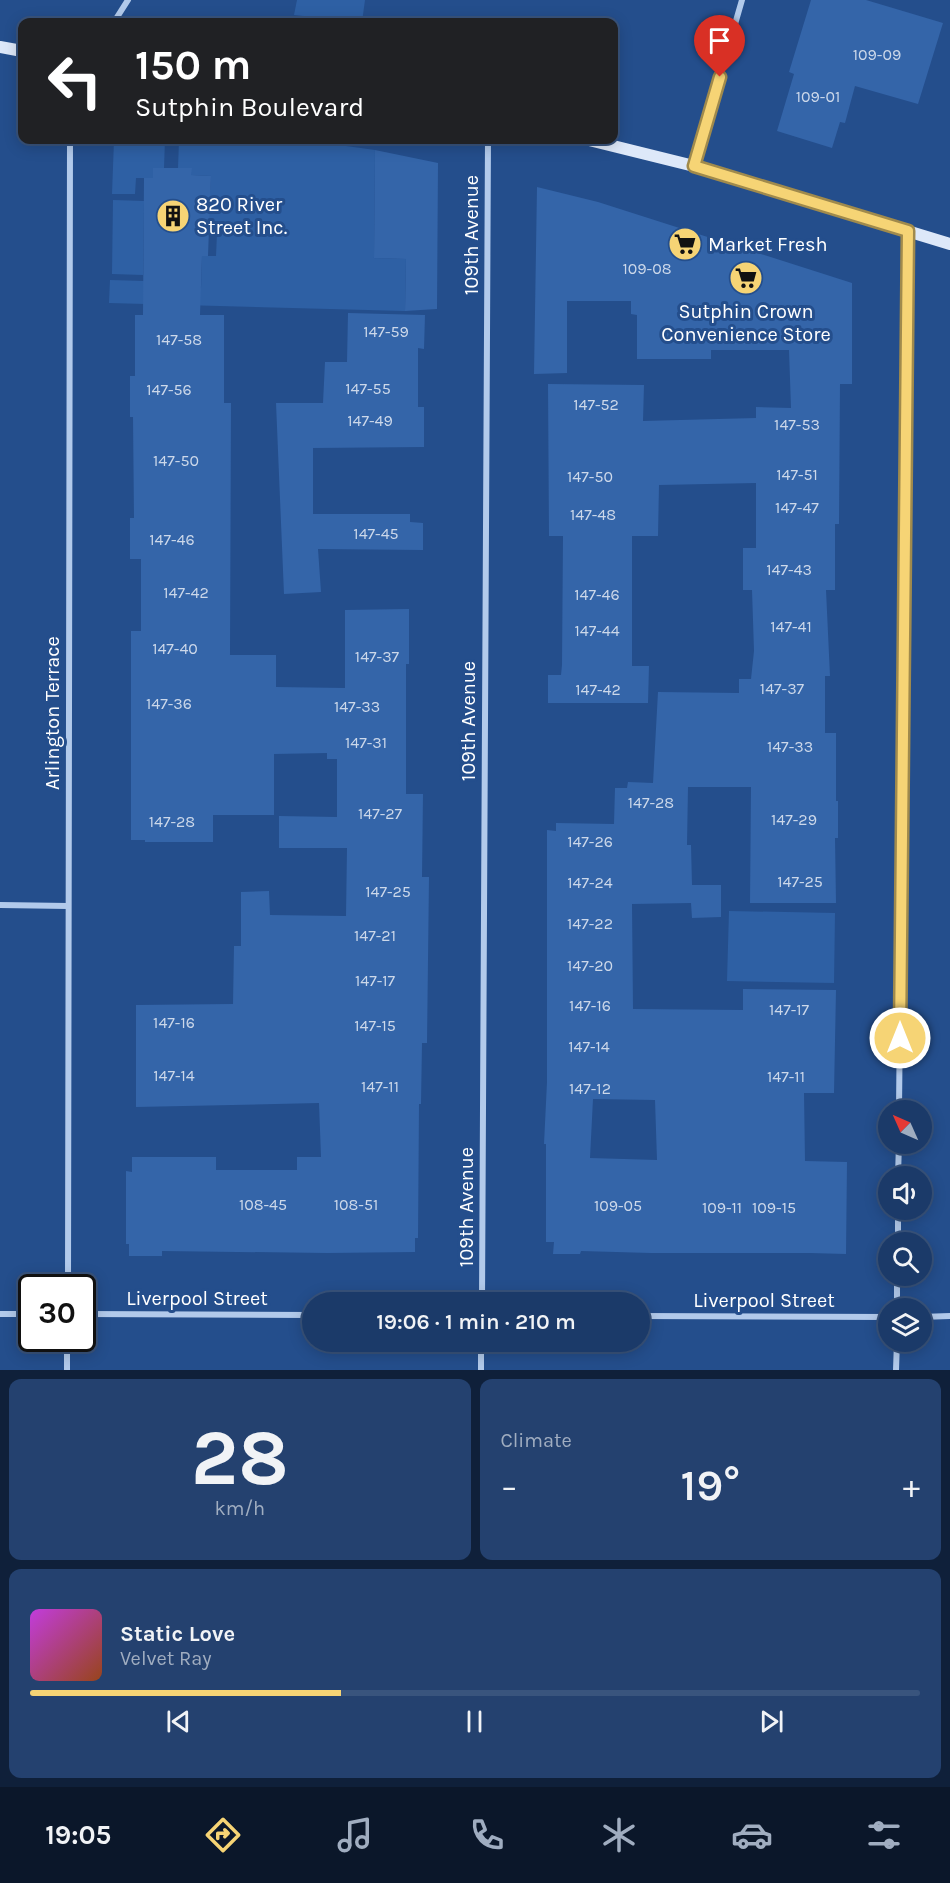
<!DOCTYPE html>
<meta charset="utf-8">
<style>
:root{--surface:#1b3a69;--page:#24416f;--text:#f1f3f6;--muted:#a0adc0;--line:#39547d;--accent:#f6d475}
body{margin:0;font-family:Karla,sans-serif;background:var(--page);color:var(--text);height:100vh;display:flex;flex-direction:column;font-size:22px;white-space:nowrap}
*{box-sizing:border-box;margin:0}
p{font-size:20px;color:var(--muted)}
.icon{flex:none;width:33px;height:33px;fill:none;stroke:currentColor;stroke-width:2;stroke-linecap:round;stroke-linejoin:round}
.map{position:relative;height:1370px;overflow:hidden}
.panel{display:flex;flex-direction:column;gap:9px;padding:9px;background:#0f203a;flex:1}
.panel>*{flex:none}
.top-card{position:absolute;left:18px;top:18px;width:600px;height:126px;border-radius:12px;box-shadow:0 3px 15px #0003,0 0 0 2px var(--line);background:#202124;color:#fff;overflow:hidden}
.needle{width:39px;rotate:315deg}
.buttons{position:absolute;left:878px;top:1100px;display:grid;gap:12px}
.buttons a{display:grid;place-items:center;width:54px;height:54px;border-radius:50%;background:var(--surface);box-shadow:0 3px 15px #0003,0 0 0 2px var(--line);font-size:30px}
.speed{position:absolute;left:18px;top:1274px;display:flex;gap:12px;font-size:30px;font-weight:700;text-align:center}
.speed>*{display:grid;place-content:center;width:78px;height:78px;border-radius:50%;background:var(--surface);box-shadow:0 3px 15px #0003,0 0 0 2px var(--line);line-height:1}
.speed .limit{border:3px solid #111;border-radius:9px;background:#fff;color:#111}
.pin{position:absolute;display:grid;place-items:center;width:51px;height:51px;color:#fff;margin:-62px -26px;border-radius:50% 50% 50% 0;rotate:-45deg;box-shadow:0 0 6px #0007}
.pin .icon{rotate:45deg}
.me{position:absolute;width:66px;margin:-33px;rotate:0deg;stroke-linejoin:round;filter:drop-shadow(0 0 4px #0008)}
.turn{display:flex;align-items:center;gap:21px;height:126px;padding:0 18px;font-size:27px}
.turn .icon{width:78px;height:78px;stroke-width:2.5}
.turn b{display:block;font-size:42px;line-height:51px}
.big{font-size:45px;font-weight:600;line-height:1.1}
.panel .widget{flex:1;display:flex;flex-direction:column;justify-content:center;gap:9px;min-width:0;padding:0 21px;border-radius:12px;background:var(--page)}
.panel .dial{align-items:center;gap:0}
.dial b{font-size:78px;line-height:1}
.song{display:flex;align-items:center;gap:18px}
.cover{width:72px;height:72px;border-radius:9px;background:linear-gradient(135deg,hsl(290 70% 55%),hsl(20 70% 35%))}
.played{height:6px;border-radius:3px;background:linear-gradient(90deg,var(--accent) 35%,var(--line) 35%)}
.keys{display:flex;justify-content:space-around;direction:ltr}
.heat{display:flex;justify-content:space-between;align-items:center;font-size:33px;direction:ltr}
.panel .tiles{flex:1;display:grid;gap:9px;grid-template-columns:1fr 1fr}
.widget:last-child{grid-column:span 2}
.trip{position:absolute;left:302px;top:1292px;width:348px;height:60px;border-radius:30px;background:var(--surface);box-shadow:0 3px 15px #0003,0 0 0 2px var(--line);font-weight:600;line-height:60px;text-align:center}
.dock{display:flex;height:96px;justify-content:space-around;align-items:center;background:#0b172a;color:var(--muted)}
.dock .icon{width:42px;height:42px}
.dock .on{color:var(--accent)}
.dock b{font-size:27px;color:var(--text)}
.map>svg:first-child{display:block}
.green{fill:#2e60a4}
.building{fill:#3465a9;fill-rule:evenodd}
.lines{fill:none;stroke-linecap:round;stroke-linejoin:round}
.street{stroke:#b2caeb;stroke-width:6}
.secondary{stroke:#dde8f9;stroke-width:12}
.route-casing{stroke:#a08a4c;stroke-width:15}
.route{stroke:#f6d475;stroke-width:10}
.labels{text-anchor:middle;dominant-baseline:central;stroke-width:6;stroke-linejoin:round;paint-order:stroke}
.number-label{font-size:16px;fill:#ccd8ea}
.poi-label{font-size:20px;fill:#fff;stroke:#244e8c;text-anchor:start}
.street-label{font-size:20px;fill:#fff;stroke:#244e8c}
</style>
<div class="map">
<svg width="950" height="1370" viewBox="0 0 950 1370">
<rect width="100%" height="100%" fill="#244e8c"/>
<g class="green">
<polygon points="297,0 365,0 362,22 294,15"/>
<polygon points="114,140 165,140 164,168 153,169 153,178 136,178 135,194 112,194"/>
<polygon points="179,140 303,140 375,150 374,258 406,259 405,311 109,303 110,280 144,281 163,287 201,288 202,256 216,256 217,233 201,232 203,194 210,194 211,176 191,175 191,169 178,168"/>
<polygon points="113,200 144,201 143,275 112,274"/>
<polygon points="729,911 835,913 834,983 727,981"/>
</g>
<g class="building">
<polygon points="811,0 866,0 943,23 918,104 855,86 845,123 840,122 832,148 777,131 794,74 789,72"/>
<polygon points="375,150 438,163 437,309 405,311 406,259 374,258"/>
<polygon points="153,168 192,168 191,175 211,176 208,256 202,256 200,315 224,315 224,403 231,403 230,655 276,655 276,687 345,688 345,610 409,609 409,664 406,664 406,794 423,794 422,877 429,877 427,1043 422,1043 421,1104 419,1104 418,1238 415,1238 415,1252 327,1253 162,1251 162,1256 129,1256 129,1244 126,1244 126,1171 132,1172 132,1157 216,1157 216,1170 297,1170 297,1157 321,1157 319,1103 136,1107 136,1005 233,1004 234,946 241,946 241,892 269,891 270,915 346,916 347,848 279,848 279,816 337,817 337,759 327,759 327,753 274,754 274,815 213,815 213,842 145,842 145,840 131,840 131,631 141,631 141,559 130,559 130,518 134,518 133,417 130,417 130,376 135,376 135,315 143,315 144,178 153,178"/>
<path d="M537,187l61,15 254,81v101h-12l-1,140h-4v66h-9l4,86h-5v57h11v68h2v37h-3l1,65h-86l1,-116h-63l-1,58h4l1,40h29v32l-29,1 -1,-15 -59,1 1,105 110,1v-21l93,1 -2,103h-30l1,68 42,1 -1,92 -36,-1h-159l-70,-2 -1,3h-27l1,-12h-8v-98h-2l3,-62v-252l9,1v-8l58,1 1,-36h12l1,-6 25,1 5,-91 81,1v-14h12l3,-28 -2,-61h-9v-42h13v-65l-97,2 -1,51h-26v130h17l-1,37h-100v-28h13l1,-10 1,-129h-14l-1,-152 96,1 -1,36 113,-3v-11l35,1 -2,-58h-78v9h-74v-44l-6,-1v-13h-64v72l-33,1zM593,1099l62,1 2,60 -67,-2z"/>
<polygon points="348,313 425,315 424,349 418,348 418,407 424,407 424,447 313,448 313,514 410,514 410,522 423,523 423,550 318,549 321,592 284,594 276,403 323,403 325,362 347,362"/>
</g>
<g class="lines">
<g class="street">
<polyline points="114,22 128,0"/>
<polyline points="694,166 742,0"/>
<polyline points="0,905 68,906"/>
<polyline points="899,1110 908,232"/>
<polyline points="898,1176 899,1143"/>
<polyline points="898,1242 898,1209"/>
<polyline points="68,1287 70,140"/>
<polyline points="482,1302 488,140"/>
<polyline points="897,1308 897,1275"/>
<polyline points="0,1314 32,1314"/>
<polyline points="82,1314 312,1315"/>
<polyline points="639,1316 888,1317"/>
<polyline points="921,1317 950,1316"/>
<polyline points="67,1370 67,1338"/>
<polyline points="481,1370 481,1341"/>
<polyline points="896,1370 897,1341"/>
</g>
<g class="secondary">
<polyline points="0,47 22,51"/>
<polyline points="589,140 694,166 950,244"/>
</g>
</g>
<g class="lines">
<g class="route-casing">
<polyline id="route" points="720,77 694,166 908,231 900,1038"/>
</g>
<use href="#route" class="route"/>
</g>
<defs>
<g id="building-disc" transform="scale(1.725)"><circle r="9.5" fill="#f6d475" stroke="#244e8c"/><path d="M-4-6H4V6H1V3H-1V6H-4ZM-2.5-4.3h1.7v1.8h-1.7ZM.8-4.3h1.7v1.8H.8ZM-2.5-1h1.7V.8h-1.7ZM.8-1h1.7V.8H.8Z" fill="#111"/></g>
<g id="supermarket-disc" transform="scale(1.725)"><circle r="9.5" fill="#f6d475" stroke="#244e8c"/><path d="M-6-5.5h2.5l.6 2H6L4.5 2H-2.5L-4.4-4H-6ZM-1.5 3.2a1.3 1.3 0 1 0 .1 0ZM3 3.2a1.3 1.3 0 1 0 .1 0Z" fill="#111"/></g>
</defs>
<g fill-rule="evenodd">
<use href="#building-disc" x="173" y="216"/>
<use href="#supermarket-disc" x="685" y="244"/>
<use href="#supermarket-disc" x="746" y="278"/>
</g>
<g class="labels">
<g class="number-label">
<text x="877" y="54">109-09</text>
<text x="818" y="96">109-01</text>
<text x="647" y="268">109-08</text>
<text x="386" y="331">147-59</text>
<text x="179" y="339">147-58</text>
<text x="368" y="388">147-55</text>
<text x="169" y="389">147-56</text>
<text x="596" y="404">147-52</text>
<text x="370" y="420">147-49</text>
<text x="797" y="424">147-53</text>
<text x="176" y="460">147-50</text>
<text x="797" y="474">147-51</text>
<text x="590" y="476">147-50</text>
<text x="797" y="507">147-47</text>
<text x="593" y="514">147-48</text>
<text x="376" y="533">147-45</text>
<text x="172" y="539">147-46</text>
<text x="789" y="569">147-43</text>
<text x="186" y="592">147-42</text>
<text x="597" y="594">147-46</text>
<text x="791" y="626">147-41</text>
<text x="597" y="630">147-44</text>
<text x="175" y="648">147-40</text>
<text x="377" y="656">147-37</text>
<text x="782" y="688">147-37</text>
<text x="598" y="689">147-42</text>
<text x="169" y="703">147-36</text>
<text x="357" y="706">147-33</text>
<text x="366" y="742">147-31</text>
<text x="790" y="746">147-33</text>
<text x="651" y="802">147-28</text>
<text x="380" y="813">147-27</text>
<text x="794" y="819">147-29</text>
<text x="172" y="821">147-28</text>
<text x="590" y="841">147-26</text>
<text x="800" y="881">147-25</text>
<text x="590" y="882">147-24</text>
<text x="388" y="891">147-25</text>
<text x="590" y="923">147-22</text>
<text x="375" y="935">147-21</text>
<text x="590" y="965">147-20</text>
<text x="375" y="980">147-17</text>
<text x="590" y="1005">147-16</text>
<text x="789" y="1009">147-17</text>
<text x="174" y="1022">147-16</text>
<text x="375" y="1025">147-15</text>
<text x="589" y="1046">147-14</text>
<text x="174" y="1075">147-14</text>
<text x="786" y="1076">147-11</text>
<text x="380" y="1086">147-11</text>
<text x="590" y="1088">147-12</text>
<text x="263" y="1204">108-45</text>
<text x="356" y="1204">108-51</text>
<text x="618" y="1205">109-05</text>
<text x="722" y="1207">109-11</text>
<text x="774" y="1207">109-15</text>
</g>
<g class="poi-label">
<text x="196" y="204">820 River<tspan x="196" dy="23">Street Inc.</tspan></text>
<text x="708" y="244">Market Fresh</text>
<text x="746" y="311" text-anchor="middle">Sutphin Crown<tspan x="746" dy="23">Convenience Store</tspan></text>
</g>
<g class="street-label">
<text transform="translate(471 235) rotate(-90)">109th Avenue</text>
<text transform="translate(52 713) rotate(-90)">Arlington Terrace</text>
<text transform="translate(468 721) rotate(-90)">109th Avenue</text>
<text transform="translate(466 1207) rotate(-90)">109th Avenue</text>
<text x="197" y="1298">Liverpool Street</text>
<text x="764" y="1300">Liverpool Street</text>
</g>
</g>
</svg>
<div class="buttons">
<a><svg class="needle" viewBox="-14 -14 28 28"><path d="M0-13l5 13h-10z" fill="#e53935"/><path d="M0 13l5-13h-10z" fill="#a0adc0"/></svg></a>
<a><svg class="icon" aria-label="sound" viewBox="0 0 24 24"><path d="M4 9h4l5-4v14l-5-4H4zM17 9q2 3 0 6"/></svg></a>
<a><svg class="icon" aria-label="search" viewBox="0 0 24 24"><circle cx="10" cy="10" r="6"/><path d="M15 15l6 6"/></svg></a>
<a><svg class="icon" aria-label="layers" viewBox="0 0 24 24"><path d="M12 4l9 5-9 5-9-5zM3 14l9 5 9-5"/></svg></a>
</div>
<div class="speed"><div class="limit">30</div></div>
<div class="pin" style="left:720px;top:77px;background:#d93025"><svg class="icon" aria-label="arrive" viewBox="0 0 24 24"><path d="M6 21V4h12l-3 4 3 4H6"/></svg></div>
<svg class="me" style="left:900px;top:1038px" viewBox="-20 -20 40 40"><circle r="17" fill="#f6d475" stroke="#fff" stroke-width="3"/><path d="M0-11L8 9 0 5-8 9z" fill="#fff"/></svg>
<div class="trip">19:06 · 1 min · 210 m</div>
<div class="top-card">
<div class="turn"><svg class="icon" aria-label="left" viewBox="0 0 24 24"><path d="M17 20v-9H6M10 6l-5 5 5 5"/></svg><div><b>150 m</b>Sutphin Boulevard</div></div>
</div>
</div>
<section class="panel">
<div class="tiles">
<div class="widget dial"><b>28</b><p>km/h</p></div>
<div class="widget"><p>Climate</p>
<div class="heat"><a>−</a><b class="big">19°</b><a>+</a></div>
</div>
<div class="widget">
<div class="song"><i class="cover"></i><div><b>Static Love</b><p>Velvet Ray</p></div></div>
<div class="played"></div>
<div class="keys"><svg class="icon" aria-label="previous" viewBox="0 0 24 24"><path d="M18 5L8 12l10 7zM5 5v14"/></svg><svg class="icon" aria-label="pause" viewBox="0 0 24 24"><path d="M8 5v14M16 5v14"/></svg><svg class="icon" aria-label="next" viewBox="0 0 24 24"><path d="M6 5l10 7-10 7zM19 5v14"/></svg></div>
</div>
</div>
</section>
<nav class="dock">
<b>19:05</b>
<svg class="icon on" aria-label="directions" viewBox="0 0 24 24"><path d="M12 3l9 9-9 9-9-9zM9 14v-3h6M13 9l2 2-2 2"/></svg>
<svg class="icon" aria-label="music" viewBox="0 0 24 24"><path d="M9 18V5l10-2v13"/><circle cx="6" cy="18" r="3"/><circle cx="16" cy="16" r="3"/></svg>
<svg class="icon" aria-label="phone" viewBox="0 0 24 24"><path d="M5 4h4l2 5-3 2q2 4 5 5l2-3 5 2v4C11 20 4 13 5 4z"/></svg>
<svg class="icon" aria-label="climate" viewBox="0 0 24 24"><path d="M12 3v18M4 7l16 10M4 17L20 7"/></svg>
<svg class="icon" aria-label="car" viewBox="0 0 24 24"><path d="M5 17H2v-5l4-1 3-4h7l3 4 3 1v5h-3M9 17h6M6 11h13"/><circle cx="7" cy="17" r="2"/><circle cx="17" cy="17" r="2"/></svg>
<svg class="icon" aria-label="filters" viewBox="0 0 24 24"><path d="M4 7h16M4 17h16"/><circle cx="9" cy="7" r="2"/><circle cx="15" cy="17" r="2"/></svg>
</nav>
